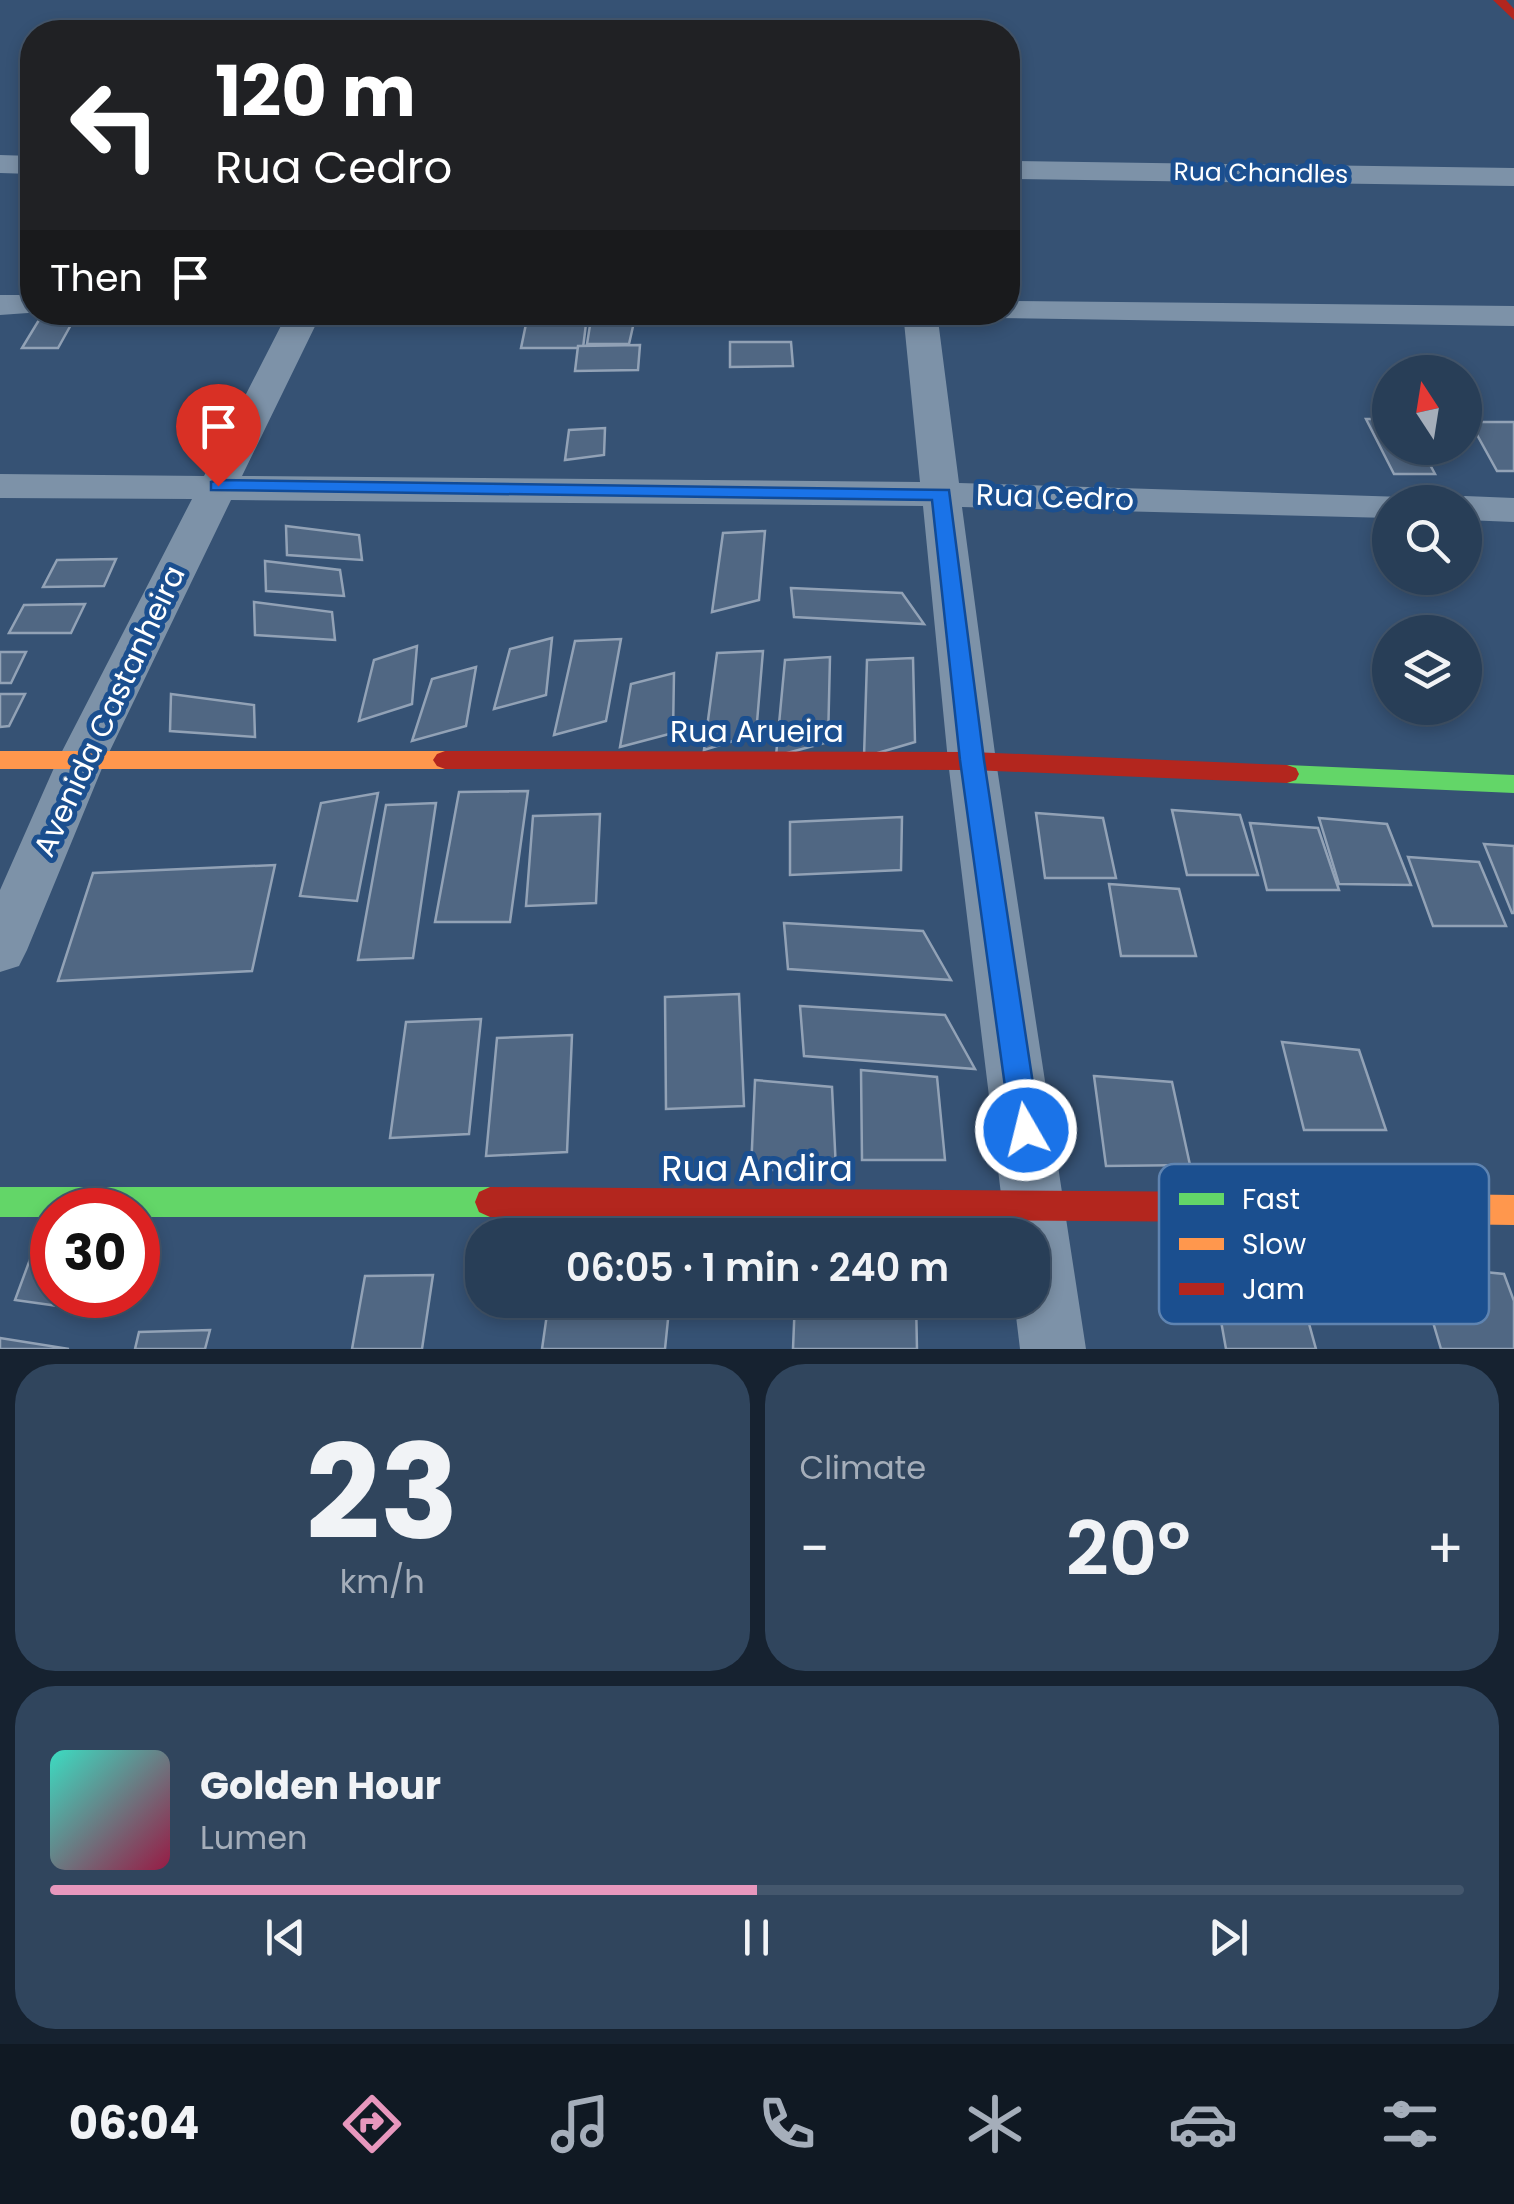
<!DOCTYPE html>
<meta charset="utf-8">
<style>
:root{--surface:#283e57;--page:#30455d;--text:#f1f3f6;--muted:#a5aeba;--line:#44576d;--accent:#e797bd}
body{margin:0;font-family:Poppins,sans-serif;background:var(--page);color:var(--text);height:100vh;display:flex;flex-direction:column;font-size:38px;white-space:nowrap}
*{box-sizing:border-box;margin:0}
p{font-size:32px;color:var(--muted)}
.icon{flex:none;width:55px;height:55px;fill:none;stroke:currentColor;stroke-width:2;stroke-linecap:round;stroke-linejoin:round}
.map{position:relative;height:1349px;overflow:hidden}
.sheet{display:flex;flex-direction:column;gap:15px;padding:15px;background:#162230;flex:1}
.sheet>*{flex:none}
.guide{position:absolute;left:20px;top:20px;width:1000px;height:305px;border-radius:40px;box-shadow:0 5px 15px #0003,0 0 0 2px var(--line);background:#202124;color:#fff;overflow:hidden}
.needle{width:65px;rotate:348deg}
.fabs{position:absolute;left:1372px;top:355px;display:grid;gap:20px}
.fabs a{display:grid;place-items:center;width:110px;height:110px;border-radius:50%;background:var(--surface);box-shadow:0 5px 15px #0003,0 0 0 2px var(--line);font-size:50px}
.speed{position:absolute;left:30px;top:1188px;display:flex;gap:20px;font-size:50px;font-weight:700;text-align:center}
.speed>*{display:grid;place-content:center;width:130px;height:130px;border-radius:50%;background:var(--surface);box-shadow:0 5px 15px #0003,0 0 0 2px var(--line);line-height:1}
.speed .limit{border:15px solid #d22;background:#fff;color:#111}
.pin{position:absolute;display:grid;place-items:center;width:85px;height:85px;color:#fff;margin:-102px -42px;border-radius:50% 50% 50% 0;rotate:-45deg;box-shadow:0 0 10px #0007}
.pin .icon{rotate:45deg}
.me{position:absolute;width:110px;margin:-55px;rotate:352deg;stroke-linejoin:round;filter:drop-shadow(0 0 8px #0008)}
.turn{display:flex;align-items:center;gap:35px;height:210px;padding:0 30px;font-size:45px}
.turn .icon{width:130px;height:130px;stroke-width:2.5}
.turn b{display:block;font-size:70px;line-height:85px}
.then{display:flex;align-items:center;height:95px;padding:0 30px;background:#0003;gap:20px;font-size:38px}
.big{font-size:75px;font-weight:600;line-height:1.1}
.sheet .widget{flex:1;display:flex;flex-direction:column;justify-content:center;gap:15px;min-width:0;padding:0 35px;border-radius:40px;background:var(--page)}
.sheet .dial{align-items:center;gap:0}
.dial b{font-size:130px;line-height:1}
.song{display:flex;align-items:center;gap:30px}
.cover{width:120px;height:120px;border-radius:15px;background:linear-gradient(135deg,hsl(170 70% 55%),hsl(340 70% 35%))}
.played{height:10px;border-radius:5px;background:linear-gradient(90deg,var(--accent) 50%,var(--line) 50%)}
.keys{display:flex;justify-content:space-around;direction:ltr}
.heat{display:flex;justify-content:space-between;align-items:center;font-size:55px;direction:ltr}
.sheet .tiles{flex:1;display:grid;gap:15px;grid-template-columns:1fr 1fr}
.widget:last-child{grid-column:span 2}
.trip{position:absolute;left:465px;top:1218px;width:585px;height:100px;border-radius:40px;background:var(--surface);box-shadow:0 5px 15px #0003,0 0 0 2px var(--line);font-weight:600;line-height:100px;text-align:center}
.tabs{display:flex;height:160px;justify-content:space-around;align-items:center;background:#101923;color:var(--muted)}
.tabs .icon{width:70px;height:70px}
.tabs .on{color:var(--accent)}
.tabs b{font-size:45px;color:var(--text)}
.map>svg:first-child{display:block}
.building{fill:#506783;stroke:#92a2b6;stroke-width:2.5}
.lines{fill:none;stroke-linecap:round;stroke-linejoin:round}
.street{fill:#7d92a8;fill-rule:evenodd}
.fast{fill:#63d668;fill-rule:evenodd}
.slow{fill:#ff974d;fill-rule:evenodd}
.jam{fill:#b3261e;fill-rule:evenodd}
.route{fill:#1a73e8;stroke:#114b97;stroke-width:2.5}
.labels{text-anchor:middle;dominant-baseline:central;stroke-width:10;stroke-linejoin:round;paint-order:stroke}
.far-street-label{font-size:25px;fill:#fff;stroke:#1b4f8f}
.street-label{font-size:30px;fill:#fff;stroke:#1b4f8f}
.near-street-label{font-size:35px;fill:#fff;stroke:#1b4f8f}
.key{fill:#1b4f8f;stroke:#5f84b1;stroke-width:2.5}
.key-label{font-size:28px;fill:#fff}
</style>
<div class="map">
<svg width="1514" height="1349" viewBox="0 0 1514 1349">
<rect width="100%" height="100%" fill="#365274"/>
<g class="building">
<polygon points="77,314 58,348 22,348 42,315"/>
<polygon points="591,319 634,322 629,344 587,344"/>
<polygon points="526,324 586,324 583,348 521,348"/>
<polygon points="730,342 791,342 793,366 730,367"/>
<polygon points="640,345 638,370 575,371 578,346"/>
<polygon points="1366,419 1390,419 1390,448 1421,448 1435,474 1394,474"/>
<polygon points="1470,422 1514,422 1514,471 1497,471"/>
<polygon points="605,428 604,455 565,460 569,430"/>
<polygon points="286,526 359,535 362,560 287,555"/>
<polygon points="765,531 759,600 712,612 723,533"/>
<polygon points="116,559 104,586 43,587 57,560"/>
<polygon points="265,561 340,570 344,596 266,591"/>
<polygon points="791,588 902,593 924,624 794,617"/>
<polygon points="254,602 332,612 335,640 255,635"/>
<polygon points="85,604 71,633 9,633 24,605"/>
<polygon points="552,638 546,695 494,709 510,649"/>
<polygon points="621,639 606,721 554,735 575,641"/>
<polygon points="417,646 412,704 359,721 374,660"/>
<polygon points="763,651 756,734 704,750 717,653"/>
<polygon points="0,652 26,652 11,683 0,683"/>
<polygon points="830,657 828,742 776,756 785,660"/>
<polygon points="913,658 915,742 864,757 867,660"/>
<polygon points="476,667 466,726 412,741 432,679"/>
<polygon points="674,673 673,733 620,747 631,684"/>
<polygon points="0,694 25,694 9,726 0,727"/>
<polygon points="171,694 254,705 255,737 170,731"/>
<polygon points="528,791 510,922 435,922 459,792"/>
<polygon points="378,793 357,901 300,896 321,803"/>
<polygon points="436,803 413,958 358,960 386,805"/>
<polygon points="1172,810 1240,815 1258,875 1187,875"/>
<polygon points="1036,813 1103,818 1116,878 1045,878"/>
<polygon points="600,814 596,903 526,906 533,816"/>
<polygon points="902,817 901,870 790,875 790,822"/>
<polygon points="1319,818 1387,824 1411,885 1339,884"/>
<polygon points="1250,823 1318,828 1339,890 1267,890"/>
<polygon points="1484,844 1514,846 1514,913 1512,913"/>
<polygon points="1408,857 1479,862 1506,926 1433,926"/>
<polygon points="275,865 252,971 58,981 93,873"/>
<polygon points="1109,884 1179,889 1196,956 1121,956"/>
<polygon points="784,923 923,931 951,980 788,969"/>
<polygon points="739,994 744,1106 666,1109 665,997"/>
<polygon points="800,1006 945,1015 975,1069 804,1056"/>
<polygon points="481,1019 469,1134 390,1138 406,1022"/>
<polygon points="572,1035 567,1152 486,1156 497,1038"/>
<polygon points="1282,1042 1359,1050 1386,1130 1304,1130"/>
<polygon points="861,1070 937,1077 945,1160 862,1160"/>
<polygon points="1094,1076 1172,1082 1190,1165 1106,1166"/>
<polygon points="755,1080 832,1087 836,1170 751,1170"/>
<polygon points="39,1235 52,1235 52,1295 84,1295 80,1309 15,1300"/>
<polygon points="1416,1265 1504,1274 1514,1301 1514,1349 1441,1349"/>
<polygon points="433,1275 422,1349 352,1349 365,1276"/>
<polygon points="1216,1293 1303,1302 1316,1349 1226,1349"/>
<polygon points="549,1300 670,1300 665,1349 542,1349"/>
<polygon points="795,1300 916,1300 917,1349 793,1349"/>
<polygon points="210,1330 205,1349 135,1349 139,1332"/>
<polygon points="0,1338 69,1349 0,1349"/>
</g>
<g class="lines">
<g class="street">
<polygon points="0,155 32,156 32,174 0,173"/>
<polygon points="1008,161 1514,168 1514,186 1008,179"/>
<polygon points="0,295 32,295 32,312 42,312 0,315"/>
<polygon points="1008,301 1514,306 1514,326 996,318 992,312 1008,312"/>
<polygon points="288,312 322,312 242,476 920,482 903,312 937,312 959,483 1404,497 1408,502 1390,502 1390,518 962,507 996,761 1086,1349 1020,1349 1014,1300 1032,1300 1032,1235 1006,1235 948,761 923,506 231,500 105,761 27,950 19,966 0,972 0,890 57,761 192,499 0,498 0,474 204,476"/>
<polygon points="1465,496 1514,498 1514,522 1465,520 1465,502 1449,502"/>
</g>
<g class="fast">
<polygon points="1287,765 1514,775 1514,793 1287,783 1278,780 1275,774 1278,768"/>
<polygon points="0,1187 490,1187 501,1192 505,1202 501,1212 490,1217 138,1217 138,1210 52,1210 52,1217 0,1217"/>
</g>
<g class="slow">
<polygon points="0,751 445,751 453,754 457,760 453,766 445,769 0,769"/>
<polygon points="1364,1193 1514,1195 1514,1225 1364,1223 1353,1218 1349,1208 1353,1198"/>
</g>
<g class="jam">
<polygon points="1493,0 1506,0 1514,9 1514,20"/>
<polygon points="445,751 972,752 1287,765 1296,768 1299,774 1296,780 1287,783 972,770 445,769 437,766 433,760 437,754"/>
<polygon points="490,1187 1364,1193 1375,1198 1379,1208 1375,1218 1364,1223 490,1217 479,1212 475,1202 479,1192"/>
</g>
</g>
<polygon class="route" points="218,480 949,490 984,760 1040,1130 1036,1139 1026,1143 1015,1139 1011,1130 960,760 932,500 211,490 211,482"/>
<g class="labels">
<g class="far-street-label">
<text transform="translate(1261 173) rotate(1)">Rua Chandles</text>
</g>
<g class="street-label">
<text transform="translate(1055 497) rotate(2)">Rua Cedro</text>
<text transform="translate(109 711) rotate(-65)">Avenida Castanheira</text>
<text x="757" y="731">Rua Arueira</text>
</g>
<g class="near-street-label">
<text x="757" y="1168">Rua Andira</text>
</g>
</g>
<rect x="1159" y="1164" width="330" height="160" rx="15" class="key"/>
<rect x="1179" y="1193" width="45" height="12" fill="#63d668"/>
<rect x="1179" y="1238" width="45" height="12" fill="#ff974d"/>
<rect x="1179" y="1283" width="45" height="12" fill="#b3261e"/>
<g class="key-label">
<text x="1242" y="1209">Fast</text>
<text x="1242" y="1254">Slow</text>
<text x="1242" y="1299">Jam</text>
</g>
</svg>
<div class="fabs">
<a><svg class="needle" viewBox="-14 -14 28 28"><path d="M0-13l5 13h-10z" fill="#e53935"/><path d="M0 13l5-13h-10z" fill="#a5aeba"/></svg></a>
<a><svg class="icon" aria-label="search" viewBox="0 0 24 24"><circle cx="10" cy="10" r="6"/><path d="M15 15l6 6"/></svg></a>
<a><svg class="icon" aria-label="layers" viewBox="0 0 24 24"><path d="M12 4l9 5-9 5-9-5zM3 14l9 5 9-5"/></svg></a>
</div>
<div class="speed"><div class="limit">30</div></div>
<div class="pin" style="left:218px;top:486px;background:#d93025"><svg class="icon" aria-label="arrive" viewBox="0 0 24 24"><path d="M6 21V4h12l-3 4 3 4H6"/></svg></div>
<svg class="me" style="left:1026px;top:1130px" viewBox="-20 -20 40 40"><circle r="17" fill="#1a73e8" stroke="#fff" stroke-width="3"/><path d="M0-11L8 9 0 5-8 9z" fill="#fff"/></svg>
<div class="trip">06:05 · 1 min · 240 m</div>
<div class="guide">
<div class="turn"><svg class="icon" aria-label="left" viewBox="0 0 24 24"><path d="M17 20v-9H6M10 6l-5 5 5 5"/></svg><div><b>120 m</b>Rua Cedro</div></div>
<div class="then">Then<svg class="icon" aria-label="arrive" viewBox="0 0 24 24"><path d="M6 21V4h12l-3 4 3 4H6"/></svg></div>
</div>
</div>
<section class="sheet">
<div class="tiles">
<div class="widget dial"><b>23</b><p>km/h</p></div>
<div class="widget"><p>Climate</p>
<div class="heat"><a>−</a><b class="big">20°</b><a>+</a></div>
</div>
<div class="widget">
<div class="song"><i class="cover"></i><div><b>Golden Hour</b><p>Lumen</p></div></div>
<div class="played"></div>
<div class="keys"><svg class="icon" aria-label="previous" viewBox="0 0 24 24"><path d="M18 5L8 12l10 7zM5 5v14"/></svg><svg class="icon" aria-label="pause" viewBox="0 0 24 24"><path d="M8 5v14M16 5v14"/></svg><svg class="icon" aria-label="next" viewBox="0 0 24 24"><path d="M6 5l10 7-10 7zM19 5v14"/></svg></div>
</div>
</div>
</section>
<nav class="tabs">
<b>06:04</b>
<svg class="icon on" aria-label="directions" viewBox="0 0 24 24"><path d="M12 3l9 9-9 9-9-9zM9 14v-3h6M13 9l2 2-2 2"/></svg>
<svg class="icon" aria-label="music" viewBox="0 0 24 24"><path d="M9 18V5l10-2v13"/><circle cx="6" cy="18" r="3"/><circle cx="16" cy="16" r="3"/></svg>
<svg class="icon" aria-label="phone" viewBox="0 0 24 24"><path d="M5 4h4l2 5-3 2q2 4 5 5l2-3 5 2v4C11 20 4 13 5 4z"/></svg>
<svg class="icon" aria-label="climate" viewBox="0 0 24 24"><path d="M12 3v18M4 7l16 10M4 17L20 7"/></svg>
<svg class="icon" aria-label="car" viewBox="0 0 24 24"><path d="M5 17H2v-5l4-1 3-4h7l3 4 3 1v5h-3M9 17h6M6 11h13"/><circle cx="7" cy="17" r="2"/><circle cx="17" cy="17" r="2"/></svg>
<svg class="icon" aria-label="filters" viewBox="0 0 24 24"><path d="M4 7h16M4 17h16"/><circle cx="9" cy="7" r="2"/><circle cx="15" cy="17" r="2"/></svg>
</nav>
